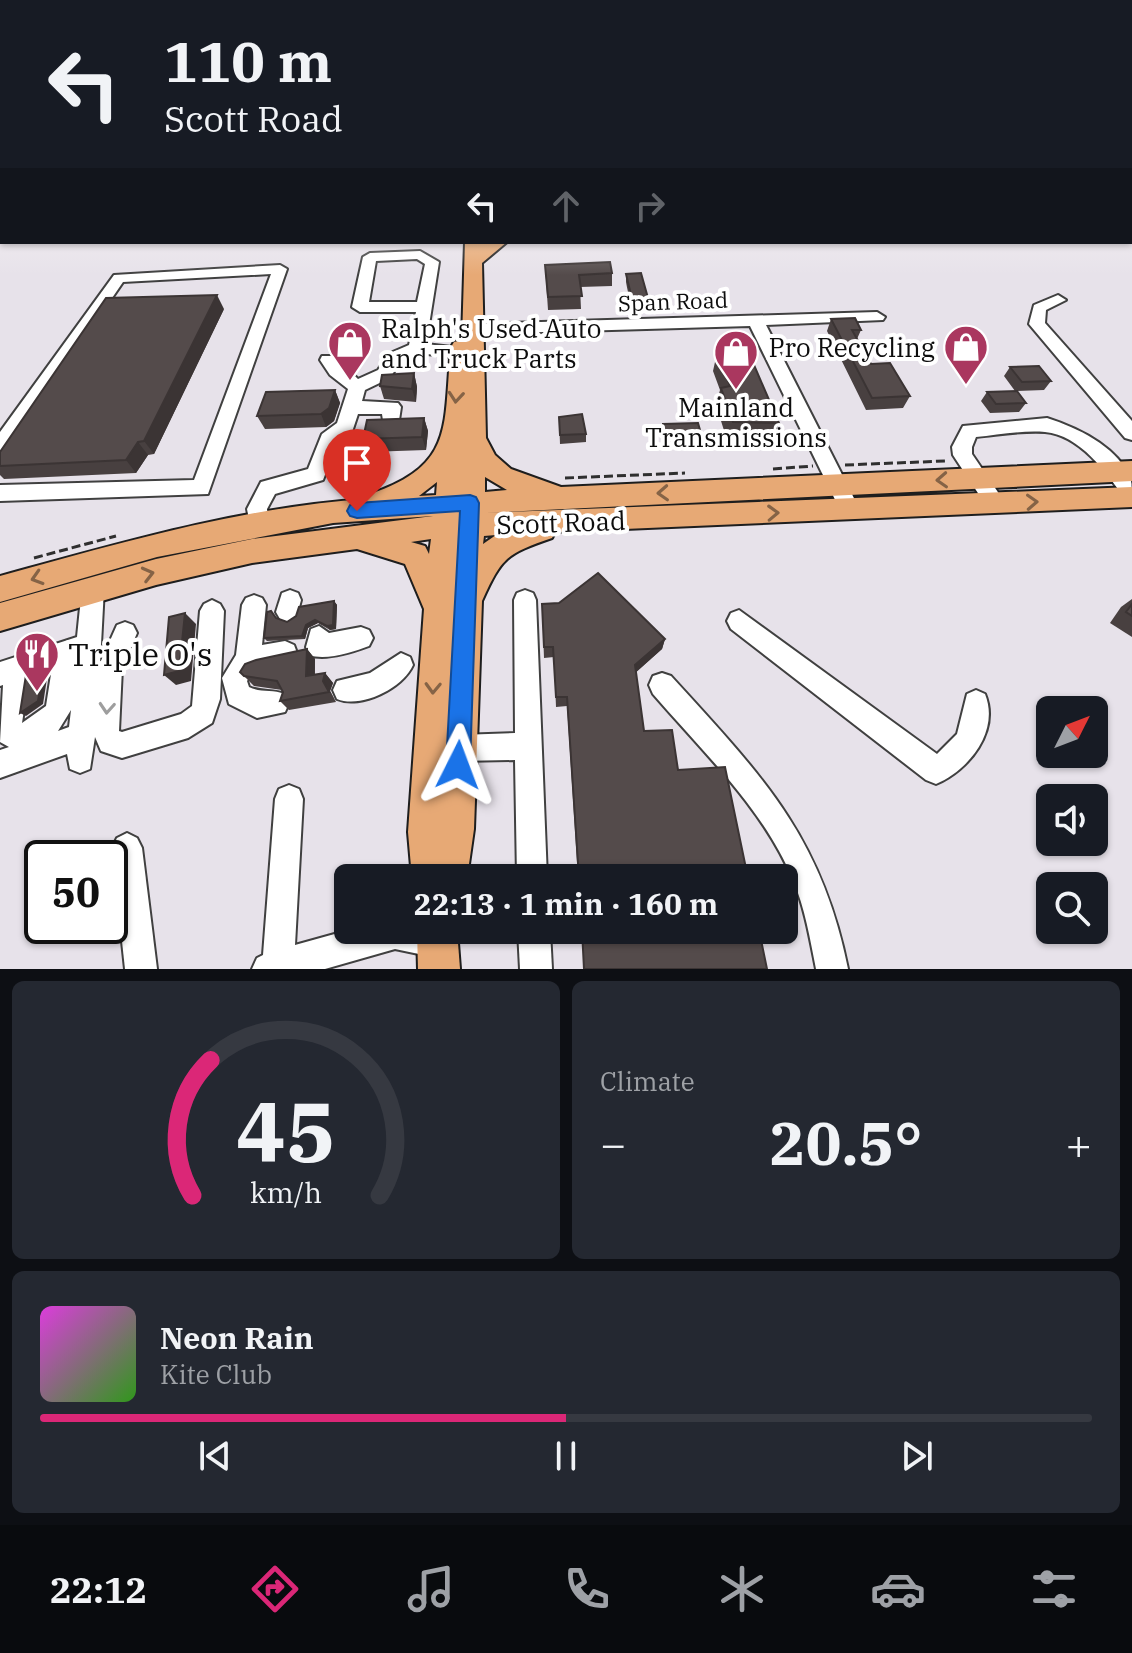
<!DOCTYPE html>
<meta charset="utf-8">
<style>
:root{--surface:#171b24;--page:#242831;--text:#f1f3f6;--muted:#9ea1a6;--line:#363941;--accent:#db2777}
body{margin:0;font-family:"IBM Plex Serif",serif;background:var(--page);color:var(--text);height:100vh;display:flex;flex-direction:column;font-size:30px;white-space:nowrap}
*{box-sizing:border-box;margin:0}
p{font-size:26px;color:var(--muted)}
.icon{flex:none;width:44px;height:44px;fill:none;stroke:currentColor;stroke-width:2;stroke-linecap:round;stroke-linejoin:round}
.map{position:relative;height:969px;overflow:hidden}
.drawer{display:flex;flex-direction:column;gap:12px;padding:12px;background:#0d0f14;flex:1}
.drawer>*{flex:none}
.guide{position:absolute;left:0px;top:0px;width:1132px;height:244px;box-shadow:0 2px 6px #0004;background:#171b24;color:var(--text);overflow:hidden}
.needle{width:52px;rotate:48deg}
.tools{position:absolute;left:1036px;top:696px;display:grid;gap:16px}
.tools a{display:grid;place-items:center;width:72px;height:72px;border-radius:12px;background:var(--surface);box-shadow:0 2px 6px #0004;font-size:40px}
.speed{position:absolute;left:24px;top:840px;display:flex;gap:16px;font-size:40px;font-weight:700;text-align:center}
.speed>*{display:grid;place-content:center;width:104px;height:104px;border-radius:50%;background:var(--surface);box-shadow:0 2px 6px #0004;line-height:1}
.speed .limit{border:4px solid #111;border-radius:12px;background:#fff;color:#111}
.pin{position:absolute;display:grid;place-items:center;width:68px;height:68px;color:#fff;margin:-82px -34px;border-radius:50% 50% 50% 0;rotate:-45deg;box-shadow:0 0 8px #0007}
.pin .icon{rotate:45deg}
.me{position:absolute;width:88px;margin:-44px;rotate:3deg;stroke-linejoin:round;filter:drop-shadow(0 0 6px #0008)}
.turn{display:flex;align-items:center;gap:28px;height:168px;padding:0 32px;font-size:36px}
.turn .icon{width:104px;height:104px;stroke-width:2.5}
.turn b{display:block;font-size:56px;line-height:68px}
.lanes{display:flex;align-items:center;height:76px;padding:0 32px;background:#0003;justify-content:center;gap:40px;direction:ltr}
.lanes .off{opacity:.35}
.big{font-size:60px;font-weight:700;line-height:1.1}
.drawer .card{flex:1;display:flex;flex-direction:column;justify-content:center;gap:12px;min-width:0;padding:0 28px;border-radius:12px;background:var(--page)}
.drawer .dial{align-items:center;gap:0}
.dial svg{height:208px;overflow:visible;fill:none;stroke:var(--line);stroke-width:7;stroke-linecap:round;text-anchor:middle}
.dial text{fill:var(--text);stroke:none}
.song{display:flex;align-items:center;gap:24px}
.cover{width:96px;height:96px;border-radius:12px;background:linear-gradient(135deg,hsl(300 70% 55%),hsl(110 70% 35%))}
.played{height:8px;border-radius:4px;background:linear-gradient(90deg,var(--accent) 50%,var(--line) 50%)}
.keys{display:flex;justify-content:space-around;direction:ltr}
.heat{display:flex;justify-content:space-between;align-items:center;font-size:44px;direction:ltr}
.drawer .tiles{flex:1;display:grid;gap:12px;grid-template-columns:1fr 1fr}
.card:last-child{grid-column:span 2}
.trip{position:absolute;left:334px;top:864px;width:464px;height:80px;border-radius:12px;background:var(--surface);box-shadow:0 2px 6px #0004;font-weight:700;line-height:80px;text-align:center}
.dock{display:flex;height:128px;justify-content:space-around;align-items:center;background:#090b0e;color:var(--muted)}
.dock .icon{width:56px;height:56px}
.dock .active{color:var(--accent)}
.dock b{font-size:36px;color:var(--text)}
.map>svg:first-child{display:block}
.industrial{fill:#e7e2ea;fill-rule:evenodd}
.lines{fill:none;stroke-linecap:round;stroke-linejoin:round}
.minor-casing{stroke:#404040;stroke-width:4}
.major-casing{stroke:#1e1e1e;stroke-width:4}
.highway-casing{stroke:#1e1e1e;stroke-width:4}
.path-far1{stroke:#2f2f2f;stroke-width:2;stroke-dasharray:5 3;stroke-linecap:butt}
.path{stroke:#2f2f2f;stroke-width:3;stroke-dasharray:9 4;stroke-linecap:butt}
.minor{fill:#fff;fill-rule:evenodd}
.major{fill:#e7a975;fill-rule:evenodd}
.highway{fill:#e17b68;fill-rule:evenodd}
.wall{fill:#484040}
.shaded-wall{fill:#3b3434}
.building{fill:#544b4b;stroke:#3b3434;stroke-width:2}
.oneway{stroke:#856346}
.oneway2{stroke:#9e9e9e}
.route{fill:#1a73e8;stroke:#114b97;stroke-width:2}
.labels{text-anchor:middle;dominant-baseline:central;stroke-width:8;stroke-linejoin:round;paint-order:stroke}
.far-street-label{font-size:22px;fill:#0d0d0d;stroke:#fff}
.poi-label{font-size:26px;fill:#0d0d0d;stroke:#fff;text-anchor:start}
.street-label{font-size:26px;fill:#0d0d0d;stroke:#fff}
.near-poi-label{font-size:32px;fill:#0d0d0d;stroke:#fff;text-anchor:start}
</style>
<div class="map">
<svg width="1132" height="969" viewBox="0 0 1132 969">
<rect width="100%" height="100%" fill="#fdf6ef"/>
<path class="industrial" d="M0,140l2,102h1128l2,-102v829h-1132zM1050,710h44v44h-44zM1050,798h44v44h-44zM42,858h68v68h-68zM348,878h436v52h-436zM1050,886h44v44h-44z"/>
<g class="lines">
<g class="minor-casing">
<g id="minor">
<polygon points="1130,177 1132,178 1132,186 1130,185"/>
<path d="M420,251l19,11 -13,82 34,4 8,5 -8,5 -41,-5 -19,9 -10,16 -25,12 -3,11 36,2 3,4 -3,20h-14l-2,-13h-24l-6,18 -15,11 -14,37 -48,14 -8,15 2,15 -4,6 -7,3 -7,-3 -4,-21 14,-27 47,-13 14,-35 15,-11 11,-34 -18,-14 -10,-15 2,-4h12l24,23 20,-9 10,-16 21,-9 7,-33h-56l-8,-5 11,-50 7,-4zM417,259l8,5 -8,38h-48l7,-41z"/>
<polygon points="280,265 287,269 208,494 0,501 0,485 194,480 271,274 123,282 7,451 0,453 0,432 114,275"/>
<polygon points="1058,295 1066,300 1046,310 1045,323 1132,421 1132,440 1125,438 1029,324 1034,305"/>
<polygon points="877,312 885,317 883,320 766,325 860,510 857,516 850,518 843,516 750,326 471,334 463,329 471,324"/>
<path d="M1047,418c31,10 67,27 83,58 2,6 2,17 2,25l-7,-2c-18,-26 -45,-64 -80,-67 -22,-2 -47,3 -69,5l-4,10v7l34,50 -3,6h-14l-36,-55 -1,-8 11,-21z"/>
<path d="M93,578l8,3 3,7 -4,75 17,-38 8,-3 8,3 4,8 -15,35 -3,63 3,1 59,-18 11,-8 8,-95 4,-7 8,-4 8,4 4,7 -4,88 -8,24 -24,15 -66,20 -21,-7 -6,-14 -5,32 -10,4 -10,-4 -3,-15 -67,24v-28l9,-3 -9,-5 3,-57 -3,1v-24l77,-25 5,-49 3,-7zM52,668l-6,38 -24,17 7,-47zM71,710l-2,17 -11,4z"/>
<polygon points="290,590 298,593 301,600 296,619 288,623 280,619 276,612 282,593"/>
<polygon points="525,590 533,593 536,600 547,878 517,878 515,760 459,761 450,757 446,748 450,739 459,735 515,733 514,600 517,593"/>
<path d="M254,595l8,3 4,7 -4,40 23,-4 9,4 3,8 -3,8 -39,8 -8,12 2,6c12,6 23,2 36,7l4,9 -4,9 -28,6 -28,-14 -7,-26 14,-23 6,-50 4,-7z"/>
<path d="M739,610l198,144 20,-20 10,-40 9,-4 9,4c15,37 -16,76 -49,90l-10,-4 -195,-151 -4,-8 4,-8z"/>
<path d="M319,626l10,7 32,-6 8,3 4,8 -4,8c-16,6 -43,15 -60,9l-3,-8 5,-18z"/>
<path d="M401,653l9,4 3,8c-10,23 -52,44 -76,34l-4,-9 4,-9 33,-8z"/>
<path d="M662,673l9,3c89,98 150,158 177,293h-32c-6,-30 -11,-61 -23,-89 -29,-71 -91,-129 -140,-186l-4,-9 4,-9z"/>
<polygon points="289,785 299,789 303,799 295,945 349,930 447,930 454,942 449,953 438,958 395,949 325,969 252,969 257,958 263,955 275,799 279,789"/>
<polygon points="127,833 137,838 142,848 157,969 125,969 112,848 117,838"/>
<polygon points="518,930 550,930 552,969 520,969"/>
</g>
</g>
<g class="major-casing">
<g id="major">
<path d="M465,242h42l-25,21 4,175 9,17 16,14 50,18 571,-26v20l-648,32 648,-26v20l-577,25 -3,6c-46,16 -50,19 -70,63l-8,228 -7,49h-55l-4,-46 16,-223 -19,-45 -48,-15 -105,14 -96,22 -156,46v-28l156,-44 96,-20 181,-23 -100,7 -176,34 -157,45v-26c120,-33 242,-69 367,-77l3,-5c86,-29 73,-69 81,-147l3,-5 8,-2zM485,477l22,13 -22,2zM437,482l-1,13 -17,1zM496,535l-13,9 1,-8zM431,539l-2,15 -4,-8 -14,-4z"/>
<polygon points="417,930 457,930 460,969 418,969"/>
</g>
</g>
<g class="highway-casing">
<rect id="highway" x="0" y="141" width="2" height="10"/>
</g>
<polyline class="path-far1" points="1098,243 1126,242"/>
<g class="path">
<polyline points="845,465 945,461"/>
<polyline points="773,469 813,466"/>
<polyline points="565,478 685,473"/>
<polyline points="34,558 116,536"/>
</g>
<use href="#minor" class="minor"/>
<use href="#major" class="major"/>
<use href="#highway" class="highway"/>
</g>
<g class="wall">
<polygon points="2,172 2,202 0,202 0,173"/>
<polygon points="545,265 612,273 612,286 580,287 581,309 548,310"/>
<polygon points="626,274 648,298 647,307 631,308 626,282"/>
<polygon points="224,309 154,454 148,455 136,473 4,479 0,475 0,452"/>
<polygon points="831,319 861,330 857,339 871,364 910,396 903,408 866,410 827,331"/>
<polygon points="717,353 734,364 779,423 772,441 727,440 716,405 720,390 713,371"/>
<polygon points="1010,367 1051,381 1044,390 1017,391 1026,403 1019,412 990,413 981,401 987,392 1015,391 1004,376"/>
<polygon points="414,373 417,387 416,402 384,399 380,386"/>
<polygon points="335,390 340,403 334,421 326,427 265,429 257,416"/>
<polygon points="559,417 586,434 586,442 560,444"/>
<polygon points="424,418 428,431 426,450 368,452 363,439"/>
<polygon points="663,424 702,437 700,446 662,450 661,433"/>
<polygon points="1132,599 1132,637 1110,623 1121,607"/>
<polygon points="334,601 337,605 336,629 330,630 318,623 308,628 305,639 267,641 264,638 276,618 287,622"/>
<polygon points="542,604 665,639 662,649 636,672 644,731 678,770 748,878 578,878 567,706 556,707 554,657 544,658"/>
<polygon points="307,649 315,659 315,675 325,673 333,683 330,691 336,702 289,710 280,701 283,692 282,690 254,686 240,672"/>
</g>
<g class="shaded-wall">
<polygon points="217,295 224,309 154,454 144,441"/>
<polygon points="414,373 417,387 416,402 412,389"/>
<polygon points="335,390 340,403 334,421 326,427 321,414"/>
<polygon points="424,418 428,431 426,450 422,437"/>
<polygon points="138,442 148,455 136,473 126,460"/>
<polygon points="334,601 337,605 336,629 330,630 327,626"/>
<polygon points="185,613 196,624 191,681 176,685 164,675"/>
<polygon points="315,620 318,623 308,628 305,639 302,636 306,625"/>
<polygon points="665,639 662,649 633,675 635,665"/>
<polygon points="307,649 315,659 314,686 306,676"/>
<polygon points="43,669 48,672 43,704 26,716 20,713"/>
<polygon points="325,673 333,683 330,691 336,702 323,681"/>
</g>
<g class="building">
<polygon points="2,172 2,190 0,190 0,173"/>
<polygon points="610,262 612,273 579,275 582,296 548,297 545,265"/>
<polygon points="641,273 648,298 632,299 626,274"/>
<polygon points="217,295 144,441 138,442 126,460 0,466 0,452 106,298"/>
<polygon points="855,318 861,330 852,330 871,364 890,363 910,396 872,398 831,319"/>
<polygon points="728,352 734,364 754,365 779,423 733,422 721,388 730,386 717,353"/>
<polygon points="1039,366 1051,381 1022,382 1010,367"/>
<polygon points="414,373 412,389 380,386 382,375"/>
<polygon points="335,390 329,408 321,414 257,416 266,392"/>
<polygon points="1017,391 1026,403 996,404 987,392"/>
<polygon points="582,414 586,434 560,435 559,417"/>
<polygon points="424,418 422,437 363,439 367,420"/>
<polygon points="698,423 702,437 664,441 663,424"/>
<polygon points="598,573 665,639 635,665 644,731 672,730 678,770 725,767 748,878 579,878 567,697 556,697 553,647 544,647 542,604 559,603"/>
<polygon points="334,601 333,625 327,626 315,620 306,625 302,636 264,638 267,612 271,611 276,618 287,622 296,616 299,607"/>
<polygon points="1132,604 1132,616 1126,612"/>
<polygon points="185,613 179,671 164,675 169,617"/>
<polygon points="307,649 306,676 325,673 323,681 329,692 280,701 283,692 277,681 244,676 240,672 245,664 256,660"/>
<polygon points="43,669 38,701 20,713 26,675"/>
<polygon points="582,930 759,930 767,969 584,969"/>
</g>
<defs><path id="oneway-chevron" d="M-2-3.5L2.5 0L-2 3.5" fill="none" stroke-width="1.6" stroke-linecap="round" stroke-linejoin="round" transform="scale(2)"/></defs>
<g class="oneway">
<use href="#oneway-chevron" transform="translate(456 397) rotate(95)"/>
<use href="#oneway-chevron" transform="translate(942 480) rotate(177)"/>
<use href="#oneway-chevron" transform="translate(663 493) rotate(177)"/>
<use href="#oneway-chevron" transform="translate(1032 502) rotate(-3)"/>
<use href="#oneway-chevron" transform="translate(773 513) rotate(-2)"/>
<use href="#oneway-chevron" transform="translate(148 574) rotate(-14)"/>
<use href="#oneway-chevron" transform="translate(37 578) rotate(163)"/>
<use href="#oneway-chevron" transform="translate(433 688) rotate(92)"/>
</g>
<use class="oneway2" href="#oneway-chevron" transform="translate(107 708) rotate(94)"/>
<linearGradient id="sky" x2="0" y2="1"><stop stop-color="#95caea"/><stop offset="0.51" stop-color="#fefbf8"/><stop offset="1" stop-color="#fefbf8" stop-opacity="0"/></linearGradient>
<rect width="1132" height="275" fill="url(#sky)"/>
<polygon class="route" points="470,495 476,497 479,503 470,765 467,774 458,778 449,774 446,765 460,511 357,518 350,516 347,511 350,505 357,503"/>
<defs>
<g id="shop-pin" transform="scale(2.3)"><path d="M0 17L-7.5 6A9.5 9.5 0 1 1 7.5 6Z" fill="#aa375f" stroke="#fff"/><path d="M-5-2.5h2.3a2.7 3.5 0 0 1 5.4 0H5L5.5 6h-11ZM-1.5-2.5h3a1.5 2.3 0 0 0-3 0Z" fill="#fff"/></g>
<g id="restaurant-pin" transform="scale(2.3)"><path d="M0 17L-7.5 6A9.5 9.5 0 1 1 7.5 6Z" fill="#aa375f" stroke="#fff"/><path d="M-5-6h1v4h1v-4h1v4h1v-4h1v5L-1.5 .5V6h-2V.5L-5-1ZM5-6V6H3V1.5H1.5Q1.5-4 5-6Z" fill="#fff"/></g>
</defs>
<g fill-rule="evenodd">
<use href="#shop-pin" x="350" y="343"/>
<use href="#shop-pin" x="966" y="347"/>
<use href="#shop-pin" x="736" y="352"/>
<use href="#restaurant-pin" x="37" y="654"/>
</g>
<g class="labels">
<g class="far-street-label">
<text transform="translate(673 301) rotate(-2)">Span Road</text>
</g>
<g class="poi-label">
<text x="381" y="328">Ralph's Used Auto<tspan x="381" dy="30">and Truck Parts</tspan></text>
<text x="935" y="347" text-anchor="end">Pro Recycling</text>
<text x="736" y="407" text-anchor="middle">Mainland<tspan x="736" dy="30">Transmissions</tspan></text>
</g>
<g class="street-label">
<text transform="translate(561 522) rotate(-2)">Scott Road</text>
</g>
<g class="near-poi-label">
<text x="68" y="654">Triple O's</text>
</g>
</g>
</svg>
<div class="tools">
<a><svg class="needle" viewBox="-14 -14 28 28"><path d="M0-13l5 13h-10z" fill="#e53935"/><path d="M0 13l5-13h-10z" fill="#9ea1a6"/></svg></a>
<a><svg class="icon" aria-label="sound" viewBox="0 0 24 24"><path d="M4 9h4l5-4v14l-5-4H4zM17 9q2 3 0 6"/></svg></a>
<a><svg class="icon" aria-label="search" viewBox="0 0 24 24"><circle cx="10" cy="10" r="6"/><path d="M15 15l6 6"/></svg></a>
</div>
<div class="speed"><div class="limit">50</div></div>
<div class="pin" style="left:357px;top:511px;background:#d93025"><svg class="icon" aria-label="arrive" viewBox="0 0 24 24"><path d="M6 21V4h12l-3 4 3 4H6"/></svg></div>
<svg class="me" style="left:458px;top:765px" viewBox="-20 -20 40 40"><path d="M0-17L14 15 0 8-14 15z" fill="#1a73e8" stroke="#fff" stroke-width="4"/></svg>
<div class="trip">22:13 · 1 min · 160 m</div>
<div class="guide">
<div class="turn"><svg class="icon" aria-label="left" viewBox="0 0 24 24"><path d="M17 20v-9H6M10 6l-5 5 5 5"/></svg><div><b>110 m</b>Scott Road</div></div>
<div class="lanes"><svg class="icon" aria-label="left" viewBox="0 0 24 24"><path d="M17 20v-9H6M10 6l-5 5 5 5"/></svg><svg class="icon off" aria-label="ahead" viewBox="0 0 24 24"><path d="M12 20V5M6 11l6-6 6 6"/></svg><svg class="icon off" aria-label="right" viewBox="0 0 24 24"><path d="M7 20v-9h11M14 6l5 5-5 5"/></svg></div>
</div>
</div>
<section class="drawer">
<div class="tiles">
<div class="card dial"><svg viewBox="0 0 100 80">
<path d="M14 69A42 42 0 1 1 86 69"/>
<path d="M14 69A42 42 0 0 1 21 17" stroke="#db2777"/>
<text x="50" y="56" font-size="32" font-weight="700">45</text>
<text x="50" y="72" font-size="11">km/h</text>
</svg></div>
<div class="card"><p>Climate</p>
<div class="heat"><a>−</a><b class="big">20.5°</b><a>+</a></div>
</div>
<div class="card">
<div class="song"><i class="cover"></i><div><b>Neon Rain</b><p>Kite Club</p></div></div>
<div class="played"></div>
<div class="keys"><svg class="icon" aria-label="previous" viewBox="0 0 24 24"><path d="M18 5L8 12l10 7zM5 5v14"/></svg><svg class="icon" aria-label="pause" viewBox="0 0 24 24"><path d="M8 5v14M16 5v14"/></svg><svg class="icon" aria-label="next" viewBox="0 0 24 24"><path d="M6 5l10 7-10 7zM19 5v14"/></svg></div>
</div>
</div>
</section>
<nav class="dock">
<b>22:12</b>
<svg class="icon active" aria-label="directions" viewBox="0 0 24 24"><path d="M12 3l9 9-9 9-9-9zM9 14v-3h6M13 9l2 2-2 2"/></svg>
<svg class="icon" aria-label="music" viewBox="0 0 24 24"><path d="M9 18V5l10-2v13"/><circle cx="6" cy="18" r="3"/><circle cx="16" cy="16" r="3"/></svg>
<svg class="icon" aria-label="phone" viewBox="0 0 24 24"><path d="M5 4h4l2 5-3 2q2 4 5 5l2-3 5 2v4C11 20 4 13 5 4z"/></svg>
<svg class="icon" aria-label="climate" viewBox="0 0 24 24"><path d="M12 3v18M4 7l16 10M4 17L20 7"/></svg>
<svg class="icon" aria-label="car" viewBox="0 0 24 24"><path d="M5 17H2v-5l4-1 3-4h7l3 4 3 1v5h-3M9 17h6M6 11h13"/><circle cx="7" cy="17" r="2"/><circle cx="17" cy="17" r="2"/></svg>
<svg class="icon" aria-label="filters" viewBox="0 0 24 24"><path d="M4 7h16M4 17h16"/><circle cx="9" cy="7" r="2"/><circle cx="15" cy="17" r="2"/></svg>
</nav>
